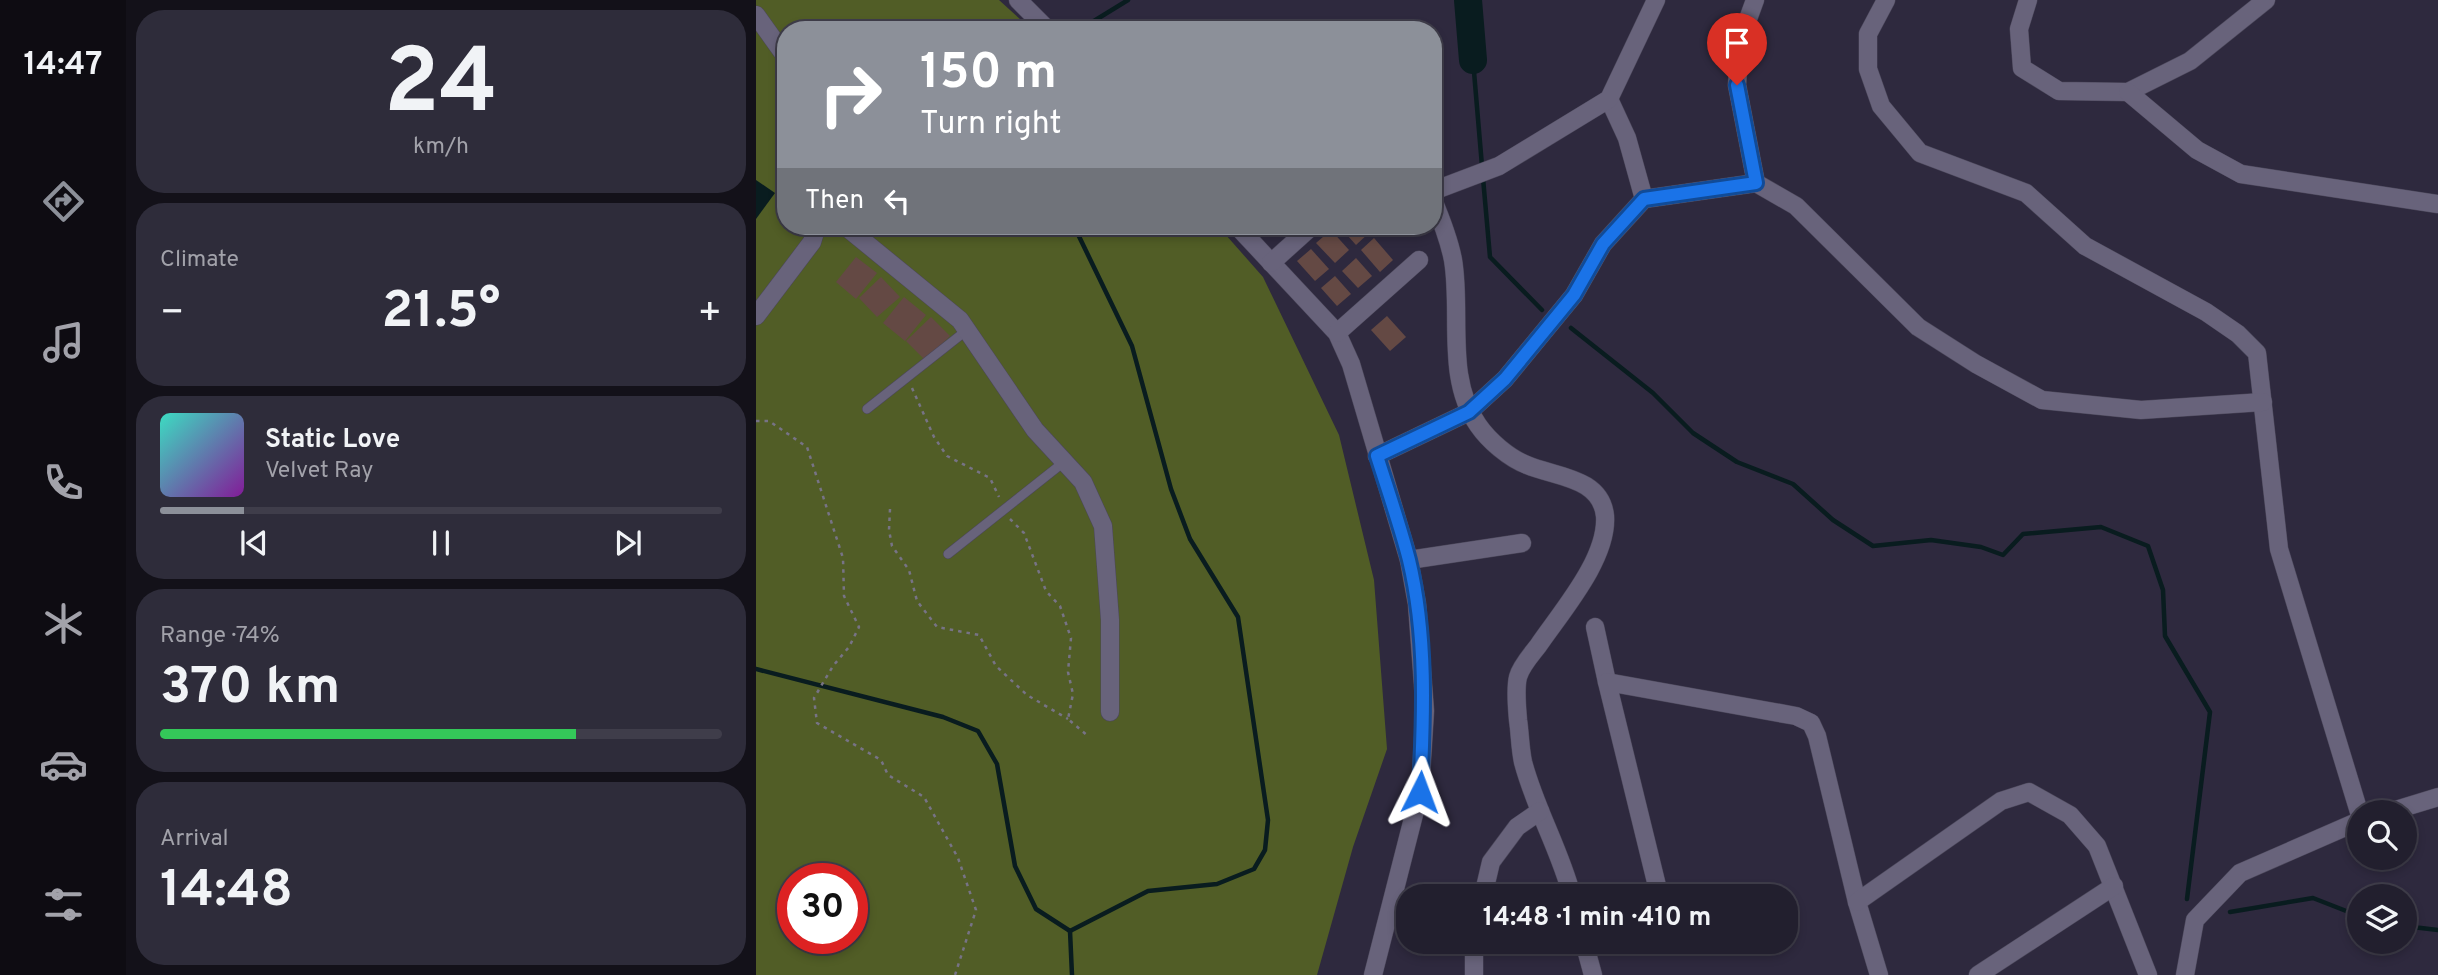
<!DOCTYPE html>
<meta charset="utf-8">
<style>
:root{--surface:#221f2e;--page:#2e2c3a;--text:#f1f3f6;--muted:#a2a2aa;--line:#3f3d4a;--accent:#8c9099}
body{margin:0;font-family:Overpass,sans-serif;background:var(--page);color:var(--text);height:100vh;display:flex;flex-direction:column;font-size:26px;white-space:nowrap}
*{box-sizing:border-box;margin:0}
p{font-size:23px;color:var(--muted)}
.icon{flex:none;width:38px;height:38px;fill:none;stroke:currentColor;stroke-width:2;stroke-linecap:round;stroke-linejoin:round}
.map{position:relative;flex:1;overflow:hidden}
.panel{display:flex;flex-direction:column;gap:10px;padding:10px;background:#131119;width:630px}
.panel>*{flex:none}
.top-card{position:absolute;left:21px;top:21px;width:665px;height:214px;border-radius:28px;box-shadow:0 4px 10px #0003,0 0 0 2px var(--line);background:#8c9099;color:#fff;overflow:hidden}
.buttons{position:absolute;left:1591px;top:800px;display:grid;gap:14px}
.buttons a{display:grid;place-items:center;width:70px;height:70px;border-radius:50%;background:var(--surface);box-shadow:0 4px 10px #0003,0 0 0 2px var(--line);font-size:35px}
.speed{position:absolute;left:21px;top:863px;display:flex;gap:14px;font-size:35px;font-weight:700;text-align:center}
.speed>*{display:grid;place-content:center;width:91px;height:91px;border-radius:50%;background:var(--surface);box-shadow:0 4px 10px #0003,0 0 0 2px var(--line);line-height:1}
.speed .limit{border:10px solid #d22;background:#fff;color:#111}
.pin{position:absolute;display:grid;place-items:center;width:60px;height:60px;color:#fff;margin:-72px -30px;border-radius:50% 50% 50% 0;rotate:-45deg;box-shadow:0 0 7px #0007}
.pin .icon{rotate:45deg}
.me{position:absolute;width:77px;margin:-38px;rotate:3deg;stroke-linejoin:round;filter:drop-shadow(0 0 5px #0008)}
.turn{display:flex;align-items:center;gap:24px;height:147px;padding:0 28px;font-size:32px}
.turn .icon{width:91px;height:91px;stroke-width:2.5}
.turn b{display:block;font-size:49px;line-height:60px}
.then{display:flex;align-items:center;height:66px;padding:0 28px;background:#0003;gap:14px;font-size:26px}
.big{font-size:52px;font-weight:700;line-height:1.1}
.panel .tile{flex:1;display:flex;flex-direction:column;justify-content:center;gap:10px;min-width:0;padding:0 24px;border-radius:28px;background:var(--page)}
.panel .dial{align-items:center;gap:0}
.dial b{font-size:91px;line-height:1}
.song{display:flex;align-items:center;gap:21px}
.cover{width:84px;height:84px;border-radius:10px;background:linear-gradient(135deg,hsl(170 70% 55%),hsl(290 70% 35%))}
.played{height:7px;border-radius:4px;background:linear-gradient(90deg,var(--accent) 15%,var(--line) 15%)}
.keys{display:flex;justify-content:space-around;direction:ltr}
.heat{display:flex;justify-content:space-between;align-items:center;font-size:38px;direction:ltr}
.charge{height:10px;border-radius:5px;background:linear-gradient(90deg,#34c759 74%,var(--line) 0)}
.trip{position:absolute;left:640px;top:884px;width:402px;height:70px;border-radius:28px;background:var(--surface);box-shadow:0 4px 10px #0003,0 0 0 2px var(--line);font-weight:700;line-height:70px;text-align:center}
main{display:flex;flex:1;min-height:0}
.tabs{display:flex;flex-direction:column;width:126px;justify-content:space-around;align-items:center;background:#0e0c12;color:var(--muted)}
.tabs .icon{width:49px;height:49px}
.tabs .on{color:var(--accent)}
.tabs b{font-size:32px;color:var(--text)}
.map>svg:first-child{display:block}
.green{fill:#515d26;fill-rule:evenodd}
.water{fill:#091c1f}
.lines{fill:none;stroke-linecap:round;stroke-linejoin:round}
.stream{stroke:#091c1f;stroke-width:4.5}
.river{stroke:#091c1f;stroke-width:28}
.building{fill:#644944}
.service-casing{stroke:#4b475a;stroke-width:10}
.minor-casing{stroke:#4b475a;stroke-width:19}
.path{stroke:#777385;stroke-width:2.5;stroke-dasharray:3.5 5;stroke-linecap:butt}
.service{stroke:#68637b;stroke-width:9}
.minor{stroke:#68637b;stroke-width:18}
.route-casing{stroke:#114b97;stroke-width:18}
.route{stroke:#1a73e8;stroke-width:12}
</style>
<main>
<nav class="tabs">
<b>14:47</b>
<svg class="icon on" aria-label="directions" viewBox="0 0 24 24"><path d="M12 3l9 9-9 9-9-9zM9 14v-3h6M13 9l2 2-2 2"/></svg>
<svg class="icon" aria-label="music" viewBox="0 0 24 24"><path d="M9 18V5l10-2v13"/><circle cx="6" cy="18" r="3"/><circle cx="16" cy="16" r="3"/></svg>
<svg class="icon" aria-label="phone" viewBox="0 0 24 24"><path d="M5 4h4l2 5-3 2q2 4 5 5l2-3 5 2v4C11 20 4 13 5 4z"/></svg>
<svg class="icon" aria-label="climate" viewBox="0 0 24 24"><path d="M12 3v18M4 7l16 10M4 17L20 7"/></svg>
<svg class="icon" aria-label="car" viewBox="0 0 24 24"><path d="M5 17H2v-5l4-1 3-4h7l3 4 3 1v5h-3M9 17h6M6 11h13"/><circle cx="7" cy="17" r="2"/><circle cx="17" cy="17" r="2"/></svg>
<svg class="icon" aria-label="filters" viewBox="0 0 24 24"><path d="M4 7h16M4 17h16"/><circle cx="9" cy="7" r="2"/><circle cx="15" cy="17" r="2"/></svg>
</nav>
<section class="panel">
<div class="tile dial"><b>24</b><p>km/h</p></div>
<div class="tile"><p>Climate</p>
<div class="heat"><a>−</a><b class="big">21.5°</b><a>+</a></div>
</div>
<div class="tile">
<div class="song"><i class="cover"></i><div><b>Static Love</b><p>Velvet Ray</p></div></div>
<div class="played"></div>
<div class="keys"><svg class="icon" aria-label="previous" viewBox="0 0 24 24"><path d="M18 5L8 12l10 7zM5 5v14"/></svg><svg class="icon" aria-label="pause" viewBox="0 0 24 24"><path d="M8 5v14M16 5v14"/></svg><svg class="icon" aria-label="next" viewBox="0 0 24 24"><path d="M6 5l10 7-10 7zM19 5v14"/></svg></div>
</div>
<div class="tile"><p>Range · 74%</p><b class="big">370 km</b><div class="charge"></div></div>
<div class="tile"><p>Arrival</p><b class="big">14:48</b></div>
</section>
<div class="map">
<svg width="1682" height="975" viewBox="0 0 1682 975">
<rect width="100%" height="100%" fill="#2e293e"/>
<path class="green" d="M0,0h243l33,30h-246v196h432l45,51 76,158 35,145 13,169 -34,98 -36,128h-561zM37,878h59v60h-59z"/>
<polygon class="water" points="0,180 19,193 0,219"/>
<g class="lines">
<g class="stream">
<polyline points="331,30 333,24 372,0"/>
<polyline points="717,60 726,166"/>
<polyline points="727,178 734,257 786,310"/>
<polyline points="815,328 897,393 937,433 981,462 1037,484 1077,520 1117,546 1175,540 1225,547 1247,555 1267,534 1345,527 1392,546 1407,590 1409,636 1454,712 1431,899"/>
<polyline points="0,669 187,717 222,731 241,764 259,866 280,909 314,931"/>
<polyline points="1474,912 1557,898 1603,916"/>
<polyline points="1648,926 1682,930"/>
<polyline points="314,931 392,891 461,884 498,869 509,850 512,820 482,617 434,539 415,489 376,346 318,226"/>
<polyline points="314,931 316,975"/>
</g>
<polyline class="river" points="712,0 717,60"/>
</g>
<g class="building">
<polygon points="507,226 530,226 517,237"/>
<polygon points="583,226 608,226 614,232 600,245"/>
<polygon points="575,230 593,250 579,263 560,243"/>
<polygon points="618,238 637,260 624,272 605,250"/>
<polygon points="555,249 573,269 559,281 541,261"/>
<polygon points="100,257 121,273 100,299 80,282"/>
<polygon points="600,258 616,276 602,288 586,271"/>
<polygon points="579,276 595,294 581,306 565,288"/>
<polygon points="125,277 144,297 121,317 103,298"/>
<polygon points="148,297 170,315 149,341 127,323"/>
<polygon points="631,316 650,337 634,351 615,330"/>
<polygon points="175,317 194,336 169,360 150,341"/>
</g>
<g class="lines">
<g class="service-casing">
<g id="service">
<polyline points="111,409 211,330"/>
<polyline points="192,554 308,462"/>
</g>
</g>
<g class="minor-casing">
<g id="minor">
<polyline points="262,0 292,30"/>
<polyline points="999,0 984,41 981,85 1000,183"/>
<polyline points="1130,0 1112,34 1112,69 1125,106 1164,153 1270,193 1329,246 1450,312 1482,334 1501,353 1523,549 1603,812"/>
<polyline points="1272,0 1263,29 1266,68 1303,91 1372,92 1434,61 1510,0"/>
<polyline points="0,15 30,57"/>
<polyline points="1372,92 1441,150 1485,174 1682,204"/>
<polyline points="853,99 871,138 888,199"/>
<polyline points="677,191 743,166 853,99 900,0"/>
<path d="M677,200c8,19 16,39 20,60 9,53 -8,118 25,165 11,16 31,33 49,40 28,12 74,12 78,51 3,43 -44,96 -67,130 -7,9 -17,20 -20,31 -3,12 -1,30 0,43 2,13 2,28 5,42 12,46 37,88 49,134"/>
<polyline points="89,226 204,320 279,430 327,482 347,526 354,620 354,712"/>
<polyline points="481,226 581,333 595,364 653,560 661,604 669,711 664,791 617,975"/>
<polyline points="515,263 556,226"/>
<polyline points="0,316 56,242 61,226"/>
<polyline points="581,333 663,260"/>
<polyline points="621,456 713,412 749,379 818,295 847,244 888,199 1000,183 1040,206 1162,327 1220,364 1286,400 1385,410 1507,402"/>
<polyline points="653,560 766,543"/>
<polyline points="839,627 851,682"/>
<polyline points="1633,812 1682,797"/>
<polyline points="903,894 851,682 1040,716 1055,723 1061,736 1101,902 1123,975"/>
<polyline points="727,896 735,862 761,827 784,811"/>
<polyline points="1101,902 1245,801 1273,792 1314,815 1341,846 1392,975"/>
<polyline points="828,942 837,975"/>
<polyline points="718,975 718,942"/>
<polyline points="1222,975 1358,886"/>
<polyline points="1429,975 1439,920 1484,873 1603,821"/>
</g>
</g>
<g class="path">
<polyline points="156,388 178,437 191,456 234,478 243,497"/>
<polyline points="0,421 13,421 51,447 87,558 88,596 103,627 93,647 77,666 58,698 61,723 125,760 132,775 168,797 202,858 220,910 199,975"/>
<polyline points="134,509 133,530 136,546 153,570 161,601 181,627 223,635 240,666 271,695 312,719"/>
<polyline points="254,519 268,533 290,591 304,606 315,638 312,672 317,694 312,719 332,736"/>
</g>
<use href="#service" class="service"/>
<use href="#minor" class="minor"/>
</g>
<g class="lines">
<g class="route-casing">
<path id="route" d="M664,792c4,-77 7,-157 -11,-232 -9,-35 -21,-69 -32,-104l92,-44 36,-33 69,-84 29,-51 41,-45 112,-16 -19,-98"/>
</g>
<use href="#route" class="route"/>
</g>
</svg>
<div class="buttons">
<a><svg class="icon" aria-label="search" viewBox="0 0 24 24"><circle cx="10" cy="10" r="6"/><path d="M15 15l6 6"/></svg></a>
<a><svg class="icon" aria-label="layers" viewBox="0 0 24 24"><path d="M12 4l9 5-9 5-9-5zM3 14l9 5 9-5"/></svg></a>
</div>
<div class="speed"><div class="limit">30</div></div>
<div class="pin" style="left:981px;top:85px;background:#d93025"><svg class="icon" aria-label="arrive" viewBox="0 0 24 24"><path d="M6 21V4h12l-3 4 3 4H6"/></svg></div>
<svg class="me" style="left:664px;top:792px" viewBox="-20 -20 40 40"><path d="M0-17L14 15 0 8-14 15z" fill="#1a73e8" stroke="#fff" stroke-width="4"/></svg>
<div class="trip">14:48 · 1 min · 410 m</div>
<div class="top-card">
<div class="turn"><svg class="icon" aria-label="right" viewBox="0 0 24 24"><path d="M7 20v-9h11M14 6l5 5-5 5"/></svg><div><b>150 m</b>Turn right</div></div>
<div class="then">Then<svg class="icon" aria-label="left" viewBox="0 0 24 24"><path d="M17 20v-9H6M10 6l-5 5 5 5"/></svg></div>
</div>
</div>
</main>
